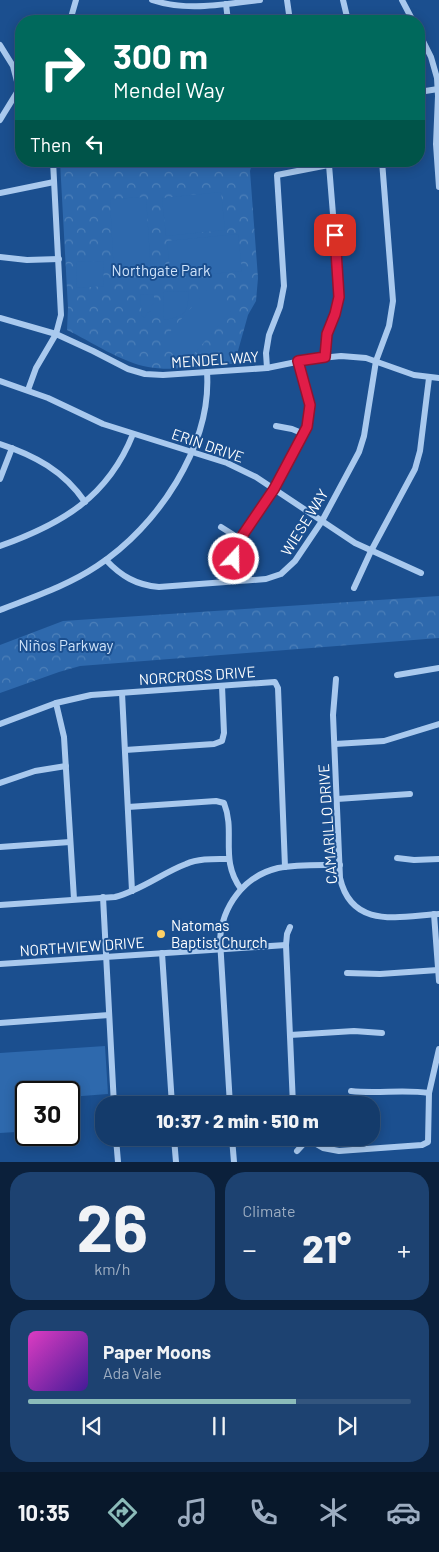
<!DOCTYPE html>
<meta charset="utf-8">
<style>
:root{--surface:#143b6b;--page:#1d4271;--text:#f1f3f6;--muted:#9dadc1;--line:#33557e;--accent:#8bbbb9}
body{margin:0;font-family:Barlow,sans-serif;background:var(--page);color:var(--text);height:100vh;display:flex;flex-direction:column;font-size:19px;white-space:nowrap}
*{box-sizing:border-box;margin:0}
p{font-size:16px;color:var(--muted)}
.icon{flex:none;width:28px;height:28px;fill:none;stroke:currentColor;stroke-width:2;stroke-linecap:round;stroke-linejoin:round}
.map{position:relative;height:1162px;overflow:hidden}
.side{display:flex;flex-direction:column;gap:10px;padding:10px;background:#0b203b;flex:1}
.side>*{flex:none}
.banner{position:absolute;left:15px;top:15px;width:410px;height:152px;border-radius:20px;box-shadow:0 2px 12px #0003,0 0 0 1px var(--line);background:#00695c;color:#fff;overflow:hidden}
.speed{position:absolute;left:15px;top:1081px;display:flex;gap:10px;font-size:25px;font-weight:700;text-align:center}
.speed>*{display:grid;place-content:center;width:65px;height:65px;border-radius:50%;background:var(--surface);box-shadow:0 2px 12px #0003,0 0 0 1px var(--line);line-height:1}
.speed .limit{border:2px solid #111;border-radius:8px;background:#fff;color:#111}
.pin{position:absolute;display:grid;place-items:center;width:42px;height:42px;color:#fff;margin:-21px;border-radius:10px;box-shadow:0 2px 8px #0006}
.me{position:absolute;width:55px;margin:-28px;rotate:21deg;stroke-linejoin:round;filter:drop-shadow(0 0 4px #0008)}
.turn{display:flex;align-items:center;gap:18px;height:105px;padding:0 15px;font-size:22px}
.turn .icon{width:65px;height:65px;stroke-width:2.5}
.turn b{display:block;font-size:35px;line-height:42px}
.then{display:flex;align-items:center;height:48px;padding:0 15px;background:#0003;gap:10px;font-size:19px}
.big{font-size:38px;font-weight:800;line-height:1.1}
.side .tile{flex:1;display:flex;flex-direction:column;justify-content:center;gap:8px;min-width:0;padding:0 18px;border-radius:20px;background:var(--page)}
.side .dial{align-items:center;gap:0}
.dial b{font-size:65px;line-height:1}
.song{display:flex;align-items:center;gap:15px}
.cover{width:60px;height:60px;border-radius:8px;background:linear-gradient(135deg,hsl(310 70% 55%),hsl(260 70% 35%))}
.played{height:5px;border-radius:2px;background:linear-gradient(90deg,var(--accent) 70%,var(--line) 70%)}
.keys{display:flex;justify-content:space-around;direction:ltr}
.heat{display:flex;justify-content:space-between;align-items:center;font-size:28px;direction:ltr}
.side .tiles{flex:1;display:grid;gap:10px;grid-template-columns:1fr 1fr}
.tile:last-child{grid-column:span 2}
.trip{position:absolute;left:95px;top:1096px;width:285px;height:50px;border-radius:20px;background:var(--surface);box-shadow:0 2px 12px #0003,0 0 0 1px var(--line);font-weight:800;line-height:50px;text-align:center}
.tab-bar{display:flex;height:80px;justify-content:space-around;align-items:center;background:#08182b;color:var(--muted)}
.tab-bar .icon{width:35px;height:35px}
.tab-bar .on{color:var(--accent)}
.tab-bar b{font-size:22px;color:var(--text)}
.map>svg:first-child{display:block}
.park{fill:url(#park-crowns)}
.garden{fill:#2e69ad}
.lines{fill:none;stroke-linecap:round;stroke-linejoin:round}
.minor{stroke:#a9c9ee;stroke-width:6}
.route-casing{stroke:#92132f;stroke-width:12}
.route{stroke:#e11d48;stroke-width:9}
.poi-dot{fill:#ffd166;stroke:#1b4f8f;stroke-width:2}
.labels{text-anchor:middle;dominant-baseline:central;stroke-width:4;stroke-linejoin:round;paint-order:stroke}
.park-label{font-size:15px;fill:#cfe3fa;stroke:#1b4f8f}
.street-label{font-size:15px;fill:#fff;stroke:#1b4f8f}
.poi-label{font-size:15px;fill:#fff;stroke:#1b4f8f;text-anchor:start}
</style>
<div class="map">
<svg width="439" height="1162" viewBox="0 0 439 1162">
<defs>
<pattern id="park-crowns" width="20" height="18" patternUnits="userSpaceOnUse" patternTransform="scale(1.25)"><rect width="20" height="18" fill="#2e69ad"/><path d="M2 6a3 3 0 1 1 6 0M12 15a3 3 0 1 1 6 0" fill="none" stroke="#4d80b9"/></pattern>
</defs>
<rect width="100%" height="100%" fill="#1b4f8f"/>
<g class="park">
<path d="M60,161h193l-3,10 8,107 -2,23 -8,14 -12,43 1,5c-25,2 -65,9 -89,4 -25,-4 -58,-26 -81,-37l1,-22z"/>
<polygon points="439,596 439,638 80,666 59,672 0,693 0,645 63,621"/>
</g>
<g class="garden">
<polygon points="221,192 225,230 166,236 162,198"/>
<polygon points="146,197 151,273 114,275 110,199"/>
<polygon points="238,234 242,271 171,278 167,241"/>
<polygon points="103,261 104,286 77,288 76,262"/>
<polygon points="207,290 231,311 185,364 161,342"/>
<path d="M188,291c1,22 -3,25 -24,29l-1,-25 1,-3z"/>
<polygon points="154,294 154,303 151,306 151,311 147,313 145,318 142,316 140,295"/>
<polygon points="105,1046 108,1094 69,1097 69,1092 26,1092 26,1123 15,1124 16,1132 0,1133 0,1053"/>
</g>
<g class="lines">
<g class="minor">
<path d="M152,0c36,12 71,4 108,0"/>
<polyline points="287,0 290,21"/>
<polyline points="343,0 348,21"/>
<polyline points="402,0 413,21"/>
<polyline points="226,4 228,21"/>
<polyline points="70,21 76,0"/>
<polyline points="419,33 431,57 437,78 438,96 436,144 439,187"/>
<polyline points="0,45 13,66 19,89 0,120"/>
<polyline points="419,92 438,89"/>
<polyline points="0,193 54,182"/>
<polyline points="0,257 27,260 59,259"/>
<polyline points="0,318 56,334 93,351 128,369 145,374 163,375 267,368 311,359 341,356 366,358 414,375 439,378"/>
<polyline points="325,357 327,334 337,306 339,288 329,165"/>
<polyline points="267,368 266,353 269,335 280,307 284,286 277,175 349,161"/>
<polyline points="0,381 48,398 103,424 227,463 256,477 355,543 421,573"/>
<polyline points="28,390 36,368 56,334 61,315 53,161"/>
<polyline points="276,426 292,429 304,434"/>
<path d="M0,444c34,11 64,27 85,58"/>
<polyline points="0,479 12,448"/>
<polyline points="221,527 240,539"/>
<path d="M0,546c62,-22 108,-49 133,-112"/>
<path d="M106,560c15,16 30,25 53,27l107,-8 15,-5 14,-13 27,-40 37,-69 5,-16 12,-75 13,-35 4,-25 -11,-140"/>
<polyline points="235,581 234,559 238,543 274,489 307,427 310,405 298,361"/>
<polyline points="354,588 371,551 415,469 420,451 429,378"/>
<path d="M0,610c33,-13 67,-24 97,-44 60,-39 115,-120 110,-194"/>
<polyline points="397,675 439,668"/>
<path d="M336,679l-3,36 7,163c12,52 60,38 99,36"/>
<polyline points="122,693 132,891"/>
<polyline points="56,703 64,737 74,899"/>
<polyline points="0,724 56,703 91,695 275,682 278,688 285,867"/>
<polyline points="335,744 384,741 439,724"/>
<polyline points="125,750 214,744 222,741 224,733 222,686"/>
<polyline points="0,783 35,771 66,766"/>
<polyline points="337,799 410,794"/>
<path d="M128,807l88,-6 8,2c12,30 -5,56 17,86"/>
<polyline points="0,847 70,842"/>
<polyline points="397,858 414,860 439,859"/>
<polyline points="103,897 114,1105"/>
<path d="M0,905l115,-8c27,-7 47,-24 71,-33 13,-6 29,-5 43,-5"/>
<polyline points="434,914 439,981"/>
<polyline points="290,927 287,934 286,945 293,1105"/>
<polyline points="162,953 172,1105"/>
<polyline points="0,964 286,945"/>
<polyline points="347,973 380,974 438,970"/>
<polyline points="0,1023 109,1015"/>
<polyline points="290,1035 354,1031 382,1033"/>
<path d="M351,1091c26,3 53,-2 78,2"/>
<path d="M230,1105l-10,-165c2,-34 24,-64 58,-72 20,-4 42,-3 62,-3"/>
<polyline points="116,1138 118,1162"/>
<polyline points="174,1138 176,1162"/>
<polyline points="232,1138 234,1162"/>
<polyline points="306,1138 323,1148 339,1151 422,1145 428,1142 429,1093 439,1049"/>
<polyline points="116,1142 173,1138"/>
<polyline points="297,1151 308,1139"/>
</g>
</g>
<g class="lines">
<g class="route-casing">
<polyline id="route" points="234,559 240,539 274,489 307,427 310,405 298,361 325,357 327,334 335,314 339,297 335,235"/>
</g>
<use href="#route" class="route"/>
</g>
<circle class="poi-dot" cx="161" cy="934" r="5"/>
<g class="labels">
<g class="park-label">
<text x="161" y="270">Northgate Park</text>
<text x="66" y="645">Niños Parkway</text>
</g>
<g class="street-label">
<text transform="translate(215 359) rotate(-4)">MENDEL WAY</text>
<text transform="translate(208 445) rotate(19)">ERIN DRIVE</text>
<text transform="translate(304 522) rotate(-58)">WIESE WAY</text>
<text transform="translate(197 675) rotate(-4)">NORCROSS DRIVE</text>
<text transform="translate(327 824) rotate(-94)">CAMARILLO DRIVE</text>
<text transform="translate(82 946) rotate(-4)">NORTHVIEW DRIVE</text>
</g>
<g class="poi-label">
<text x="171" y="925">Natomas<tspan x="171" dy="17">Baptist Church</tspan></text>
</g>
</g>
</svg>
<div class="speed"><div class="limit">30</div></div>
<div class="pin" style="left:335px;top:235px;background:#d93025"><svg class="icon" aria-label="arrive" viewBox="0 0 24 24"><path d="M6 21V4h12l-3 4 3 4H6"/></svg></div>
<svg class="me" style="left:234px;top:559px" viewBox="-20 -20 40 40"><circle r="17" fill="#e11d48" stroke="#fff" stroke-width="3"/><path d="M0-11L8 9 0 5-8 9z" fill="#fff"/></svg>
<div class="trip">10:37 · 2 min · 510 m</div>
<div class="banner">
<div class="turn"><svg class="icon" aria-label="right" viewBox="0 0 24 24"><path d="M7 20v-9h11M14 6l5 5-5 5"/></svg><div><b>300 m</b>Mendel Way</div></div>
<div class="then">Then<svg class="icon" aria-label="left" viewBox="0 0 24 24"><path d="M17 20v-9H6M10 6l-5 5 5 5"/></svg></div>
</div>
</div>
<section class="side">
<div class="tiles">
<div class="tile dial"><b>26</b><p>km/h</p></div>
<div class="tile"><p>Climate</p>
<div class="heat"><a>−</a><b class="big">21°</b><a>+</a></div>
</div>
<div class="tile">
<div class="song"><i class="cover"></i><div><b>Paper Moons</b><p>Ada Vale</p></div></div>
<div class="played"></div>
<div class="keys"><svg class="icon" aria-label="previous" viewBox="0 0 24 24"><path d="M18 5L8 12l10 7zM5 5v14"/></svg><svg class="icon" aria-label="pause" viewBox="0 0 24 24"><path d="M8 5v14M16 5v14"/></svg><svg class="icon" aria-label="next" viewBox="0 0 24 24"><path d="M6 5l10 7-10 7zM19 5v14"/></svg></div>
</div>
</div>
</section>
<nav class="tab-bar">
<b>10:35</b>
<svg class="icon on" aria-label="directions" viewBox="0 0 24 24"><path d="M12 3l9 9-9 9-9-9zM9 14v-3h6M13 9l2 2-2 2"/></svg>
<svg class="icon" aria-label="music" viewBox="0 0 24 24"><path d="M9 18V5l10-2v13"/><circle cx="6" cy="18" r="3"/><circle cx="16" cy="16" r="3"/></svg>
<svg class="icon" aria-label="phone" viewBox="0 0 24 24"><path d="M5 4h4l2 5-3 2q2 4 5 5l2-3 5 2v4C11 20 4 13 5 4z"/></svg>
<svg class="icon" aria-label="climate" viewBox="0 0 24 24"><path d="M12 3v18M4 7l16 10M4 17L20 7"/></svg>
<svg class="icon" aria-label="car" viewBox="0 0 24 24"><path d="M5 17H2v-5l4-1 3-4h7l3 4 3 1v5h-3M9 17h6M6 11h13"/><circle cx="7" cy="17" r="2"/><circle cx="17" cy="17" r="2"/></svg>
</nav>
